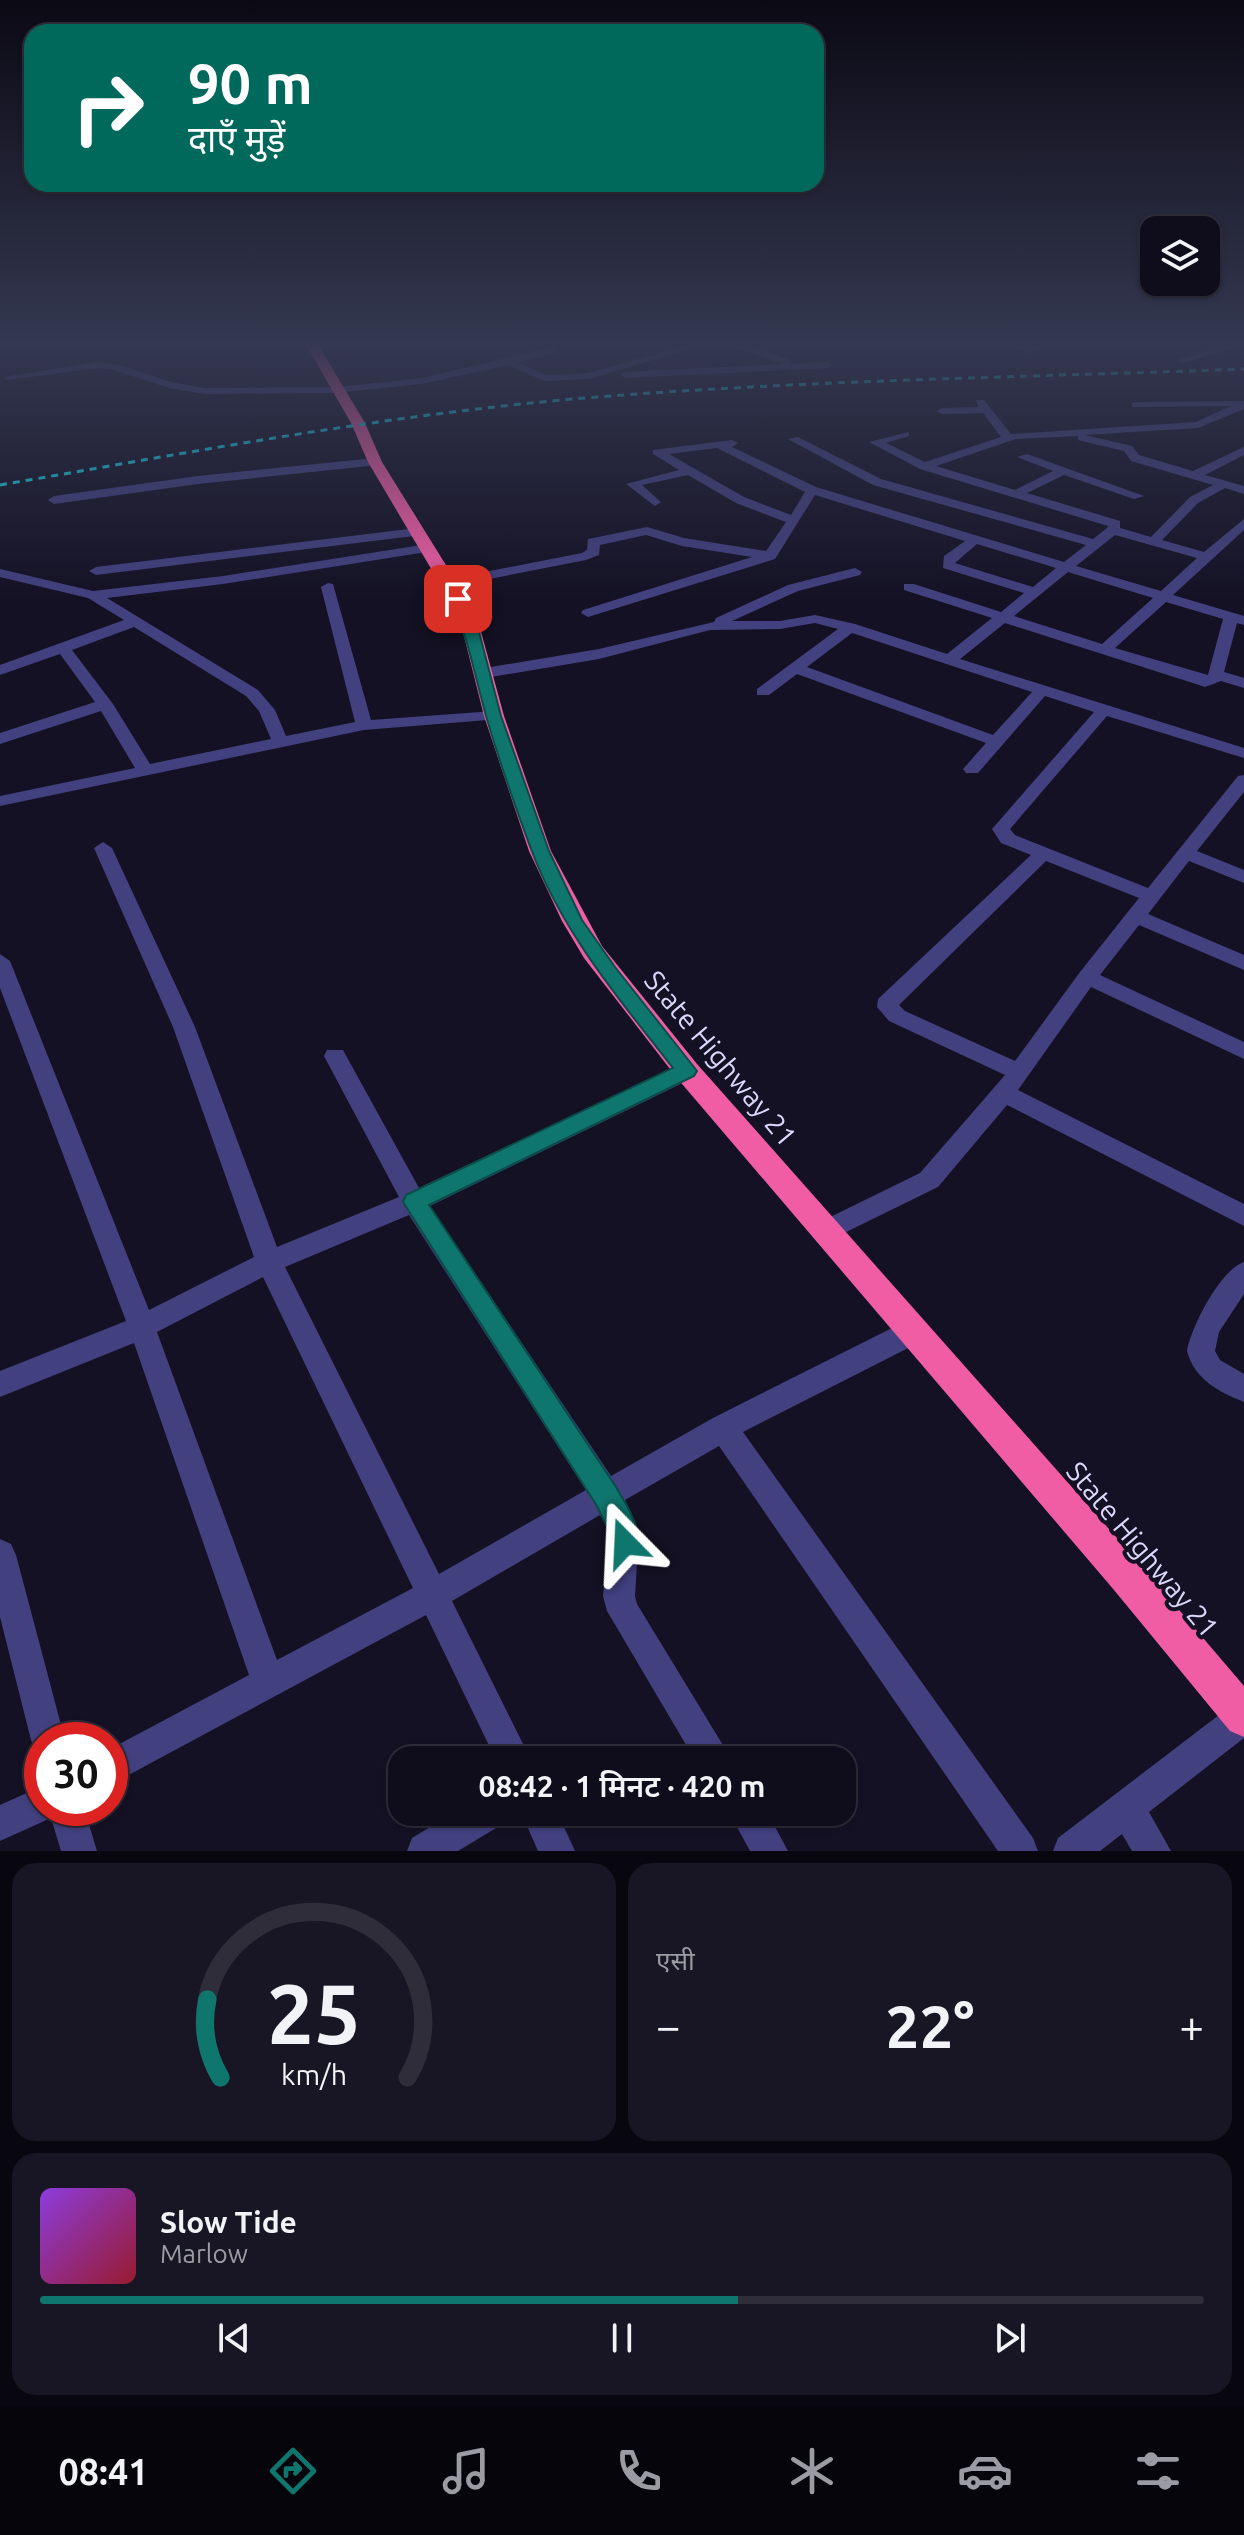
<!DOCTYPE html>
<html lang="hi">
<meta charset="utf-8">
<style>
:root{--surface:#0f0d1b;--page:#181624;--text:#f1f3f6;--muted:#9b9ca3;--line:#2f2d3a;--accent:#0f766e}
body{margin:0;font-family:Ubuntu,"Noto Sans Devanagari",sans-serif;background:var(--page);color:var(--text);height:100vh;display:flex;flex-direction:column;font-size:30px;white-space:nowrap}
*{box-sizing:border-box;margin:0}
p{font-size:26px;color:var(--muted)}
.icon{flex:none;width:44px;height:44px;fill:none;stroke:currentColor;stroke-width:2;stroke-linecap:round;stroke-linejoin:round}
.map{position:relative;height:1851px;overflow:hidden}
.drawer{display:flex;flex-direction:column;gap:12px;padding:12px;background:#08070f;flex:1}
.drawer>*{flex:none}
.banner{position:absolute;left:24px;top:24px;width:800px;height:168px;border-radius:24px;box-shadow:0 2px 6px #0004,0 0 0 2px var(--line);background:#00695c;color:#fff;overflow:hidden}
.buttons{position:absolute;left:1140px;top:216px;display:grid;gap:16px}
.buttons a{display:grid;place-items:center;width:80px;height:80px;border-radius:16px;background:var(--surface);box-shadow:0 2px 6px #0004,0 0 0 2px var(--line);font-size:40px}
.speed{position:absolute;left:24px;top:1722px;display:flex;gap:16px;font-size:40px;font-weight:700;text-align:center}
.speed>*{display:grid;place-content:center;width:104px;height:104px;border-radius:50%;background:var(--surface);box-shadow:0 2px 6px #0004,0 0 0 2px var(--line);line-height:1}
.speed .limit{border:12px solid #d22;background:#fff;color:#111}
.pin{position:absolute;display:grid;place-items:center;width:68px;height:68px;color:#fff;margin:-34px;border-radius:16px;box-shadow:0 4px 12px #0006}
.me{position:absolute;width:88px;margin:-44px;rotate:339deg;stroke-linejoin:round;filter:drop-shadow(0 0 6px #0008)}
.turn{display:flex;align-items:center;gap:28px;height:168px;padding:0 32px;font-size:36px}
.turn .icon{width:104px;height:104px;stroke-width:2.5}
.turn b{display:block;font-size:56px;line-height:68px}
.big{font-size:60px;font-weight:600;line-height:1.1}
.drawer .widget{flex:1;display:flex;flex-direction:column;justify-content:center;gap:12px;min-width:0;padding:0 28px;border-radius:24px;background:var(--page)}
.drawer .dial{align-items:center;gap:0}
.dial svg{height:208px;overflow:visible;fill:none;stroke:var(--line);stroke-width:7;stroke-linecap:round;text-anchor:middle}
.dial text{fill:var(--text);stroke:none}
.song{display:flex;align-items:center;gap:24px}
.cover{width:96px;height:96px;border-radius:12px;background:linear-gradient(135deg,hsl(270 70% 55%),hsl(350 70% 35%))}
.played{height:8px;border-radius:4px;background:linear-gradient(90deg,var(--accent) 60%,var(--line) 60%)}
.keys{display:flex;justify-content:space-around;direction:ltr}
.heat{display:flex;justify-content:space-between;align-items:center;font-size:44px;direction:ltr}
.drawer .tiles{flex:1;display:grid;gap:12px;grid-template-columns:1fr 1fr}
.widget:last-child{grid-column:span 2}
.trip{position:absolute;left:388px;top:1746px;width:468px;height:80px;border-radius:24px;background:var(--surface);box-shadow:0 2px 6px #0004,0 0 0 2px var(--line);font-weight:600;line-height:80px;text-align:center}
.dock{display:flex;height:128px;justify-content:space-around;align-items:center;background:#06050b;color:var(--muted)}
.dock .icon{width:56px;height:56px}
.dock .current{color:var(--accent)}
.dock b{font-size:36px;color:var(--text)}
.map>svg:first-child{display:block}
.lines{fill:none;stroke-linecap:round;stroke-linejoin:round}
.minor{fill:#42407f;fill-rule:evenodd}
.highway{fill:#f15da5;fill-rule:evenodd}
.rail{stroke:#15d7ea;stroke-width:3;stroke-dasharray:7 6;stroke-linecap:butt}
.route{fill:#0f766e;stroke:#0a4d48;stroke-width:2}
.labels{text-anchor:middle;dominant-baseline:central;stroke-width:8;stroke-linejoin:round;paint-order:stroke}
.street-label{font-size:28px;fill:#dbd8fc;stroke:#141124}
</style>
<div class="map">
<svg width="1244" height="1851" viewBox="0 0 1244 1851">
<rect width="100%" height="100%" fill="#141124"/>
<g class="lines">
<g class="minor">
<polygon points="703,341 717,341 589,379 544,381 508,365 422,384 336,393 205,394 169,388 114,370 98,368 8,380 3,377 98,362 119,365 171,382 205,388 336,387 422,378 553,347 557,352 518,363 546,375 588,373"/>
<polygon points="718,341 732,341 791,360 791,364 827,362 832,365 827,368 625,378 620,375 625,372 783,364"/>
<path d="M989,341c14,-1 25,4 39,5 12,1 25,-6 38,-5l-36,12z"/>
<polygon points="1238,341 1244,341 1244,345 1183,363 1178,360"/>
<path d="M976,400h8l27,34 185,-12 35,-16 -99,1v-4l4,-1 108,-1v8l-46,19 -113,7 47,11 7,9 54,16 51,-24v8l-39,20 39,11v8l-19,-6 -27,15 -36,37 42,12 40,-33v11l-71,65 71,21v9l-7,-2 -13,49 20,6v10l-23,-7 -16,6 -6,-2 -194,-62 -45,36 284,89v10l-137,-42 -97,113 5,6 133,53 90,-112 6,-1v17l-47,59 47,19v13l-55,-22 -41,53 96,41v15l-105,-45 -39,50 144,67v17l-153,-72 -73,103 226,114v22l-237,-121 -69,82 -104,51 -9,4 -9,-4 -4,-7 4,-7 104,-51 85,-98 -116,-54 -12,-14 1,-8 153,-144 -30,-12 -9,-14 102,-117 -49,-16 -67,77h-12l-3,-4 23,-26 -189,-69 -28,21h-12v-6l81,-60 -23,-6 -35,6 -70,1 -111,29 -114,19 -8,-5 8,-5 114,-19 115,-27 2,-4 72,-33 67,-17 7,4 -2,3 -62,16 -66,30h48l35,-6 40,9 92,30 45,-36 -88,-28v-6h10l87,28 23,-19 -81,-25 1,-12 21,-15 -150,-46 -40,64 -187,58 -7,-4 2,-3 169,-53 -70,-11 -36,-11 -46,10 -1,10 -13,5 -137,27 -7,-4 7,-4 133,-26 5,-3 1,-11 59,-12 37,11 82,13 20,-29 -50,-19 -48,-28 -46,10 19,17 -6,4 -29,-22 53,-14 -26,-16v-4l79,-10 6,3 -6,4 84,40 248,75 22,-17 -213,-60 -85,-46 10,-2 83,42 212,60 14,-11 1,-2 -188,-57 -51,-27 40,-10v4l-23,7 39,19 76,-25 -18,-24 -41,1 -6,-3 6,-3 36,-1zM1078,436v4l46,11 7,10 82,24 -23,12 -39,40 -31,-9v-7l-93,-28 37,-18 70,24 10,-3 -117,-42 -10,3 36,14 -38,19 -79,-24 80,-27zM717,448l88,44 -14,23 -47,-18 -75,-43zM1115,535l82,23 -36,33 -85,-25zM977,544l79,24 -23,19 -78,-24zM1068,572l85,26 -51,46 -88,-28zM1166,602l57,17 -15,56 -93,-27zM852,633l180,59 -39,43 -186,-68zM1046,861l93,37 -59,74 -65,89 -110,-50 -6,-6z"/>
<polygon points="375,458 381,462 379,465 198,484 54,504 48,500 54,496 198,476"/>
<polygon points="417,528 422,529 422,535 96,575 89,571 96,567"/>
<path d="M428,544l5,1v6l-210,33 -116,14 151,92 17,20 11,26 69,-14 -34,-135 7,-4 5,1 38,136 123,-9 8,5 -2,3 -136,11 -364,76v-10l135,-28 -34,-57 -101,33v-11l95,-31 -35,-48 -60,21v-10l124,-45 -36,-22 -88,-21v-8l93,22 130,-15zM134,627l112,69 13,15 12,28 -121,25 -37,-60 -41,-54z"/>
<path d="M103,842l9,6 83,179 82,220 122,-50 -75,-141 3,-6h16l76,138 260,-123 8,-2 8,2 3,6 -3,6 -265,129 181,270 102,-58 191,-96 10,-3 10,3 4,9 -4,9 -181,92 290,406 5,13h-40l-279,-405 -94,54 14,31 -4,65 2,8 95,156h-37l-88,-149 -4,-15 6,-64 -9,-17 -148,86 79,159h-35l-70,-145 -316,170v-36l139,-74 -115,-332 -134,54v-26l126,-50 -126,-333v-34l10,7 139,349 105,-53 -81,-230 -79,-179zM409,1215l177,275 -147,84 -154,-307zM263,1277l150,311 -136,72 -120,-328z"/>
<path d="M1244,1262v32l-25,38 -4,19 5,9 24,14v28c-25,-10 -50,-23 -57,-51 4,-24 33,-81 57,-89z"/>
<polygon points="0,1539 11,1544 16,1555 65,1740 42,1740 42,1755 36,1752 31,1740 0,1617"/>
<polygon points="1244,1700 1244,1738 1149,1812 1171,1851 1132,1851 1122,1834 1100,1851 1053,1851 1058,1838 1232,1705"/>
<polygon points="42,1786 42,1808 84,1808 97,1851 61,1851 51,1818 0,1841 0,1805"/>
<polygon points="455,1812 506,1812 501,1825 458,1851 407,1851 412,1838"/>
<polygon points="521,1812 557,1812 575,1851 538,1851"/>
<polygon points="729,1812 767,1812 788,1851 750,1851"/>
</g>
<polygon class="highway" points="304,341 316,341 365,423 382,462 467,599 480,628 504,716 551,851 602,946 697,1064 1140,1564 1244,1686 1244,1737 1230,1731 1114,1590 677,1078 584,958 562,921 529,851 484,716 462,628 449,599 368,462 351,423"/>
<path class="rail" d="M0,485c198,-34 396,-72 597,-88 215,-17 432,-20 647,-28"/>
</g>
<linearGradient id="sky" x2="0" y2="1"><stop stop-color="#0b0914"/><stop offset="0.57" stop-color="#343850"/><stop offset="1" stop-color="#343850" stop-opacity="0"/></linearGradient>
<rect width="1244" height="600" fill="url(#sky)"/>
<path class="route" d="M453,596h9l16,32 23,88 48,135 33,69 33,47 82,104 -3,5 -265,129 187,282c11,20 29,43 19,66l-10,4 -10,-4 -5,-20 -13,-27 -194,-304 3,-7 267,-127c-54,-69 -111,-136 -142,-219 -16,-43 -32,-89 -45,-133 -11,-40 -18,-79 -35,-117z"/>
<g class="labels">
<g class="street-label">
<text transform="translate(721 1058) rotate(50)">State Highway 21</text>
<text transform="translate(1143 1549) rotate(50)">State Highway 21</text>
</g>
</g>
</svg>
<div class="buttons">
<a><svg class="icon" aria-label="layers" viewBox="0 0 24 24"><path d="M12 4l9 5-9 5-9-5zM3 14l9 5 9-5"/></svg></a>
</div>
<div class="speed"><div class="limit">30</div></div>
<div class="pin" style="left:458px;top:599px;background:#d93025"><svg class="icon" aria-label="arrive" viewBox="0 0 24 24"><path d="M6 21V4h12l-3 4 3 4H6"/></svg></div>
<svg class="me" style="left:625px;top:1543px" viewBox="-20 -20 40 40"><path d="M0-17L14 15 0 8-14 15z" fill="#0f766e" stroke="#fff" stroke-width="4"/></svg>
<div class="trip">08:42 · 1 मिनट · 420 m</div>
<div class="banner">
<div class="turn"><svg class="icon" aria-label="right" viewBox="0 0 24 24"><path d="M7 20v-9h11M14 6l5 5-5 5"/></svg><div><b>90 m</b>दाएँ मुड़ें</div></div>
</div>
</div>
<section class="drawer">
<div class="tiles">
<div class="widget dial"><svg viewBox="0 0 100 80">
<path d="M14 69A42 42 0 1 1 86 69"/>
<path d="M14 69A42 42 0 0 1 9 39" stroke="#0f766e"/>
<text x="50" y="56" font-size="32" font-weight="700">25</text>
<text x="50" y="72" font-size="11">km/h</text>
</svg></div>
<div class="widget"><p>एसी</p>
<div class="heat"><a>−</a><b class="big">22°</b><a>+</a></div>
</div>
<div class="widget">
<div class="song"><i class="cover"></i><div><b>Slow Tide</b><p>Marlow</p></div></div>
<div class="played"></div>
<div class="keys"><svg class="icon" aria-label="previous" viewBox="0 0 24 24"><path d="M18 5L8 12l10 7zM5 5v14"/></svg><svg class="icon" aria-label="pause" viewBox="0 0 24 24"><path d="M8 5v14M16 5v14"/></svg><svg class="icon" aria-label="next" viewBox="0 0 24 24"><path d="M6 5l10 7-10 7zM19 5v14"/></svg></div>
</div>
</div>
</section>
<nav class="dock">
<b>08:41</b>
<svg class="icon current" aria-label="directions" viewBox="0 0 24 24"><path d="M12 3l9 9-9 9-9-9zM9 14v-3h6M13 9l2 2-2 2"/></svg>
<svg class="icon" aria-label="music" viewBox="0 0 24 24"><path d="M9 18V5l10-2v13"/><circle cx="6" cy="18" r="3"/><circle cx="16" cy="16" r="3"/></svg>
<svg class="icon" aria-label="phone" viewBox="0 0 24 24"><path d="M5 4h4l2 5-3 2q2 4 5 5l2-3 5 2v4C11 20 4 13 5 4z"/></svg>
<svg class="icon" aria-label="climate" viewBox="0 0 24 24"><path d="M12 3v18M4 7l16 10M4 17L20 7"/></svg>
<svg class="icon" aria-label="car" viewBox="0 0 24 24"><path d="M5 17H2v-5l4-1 3-4h7l3 4 3 1v5h-3M9 17h6M6 11h13"/><circle cx="7" cy="17" r="2"/><circle cx="17" cy="17" r="2"/></svg>
<svg class="icon" aria-label="filters" viewBox="0 0 24 24"><path d="M4 7h16M4 17h16"/><circle cx="9" cy="7" r="2"/><circle cx="15" cy="17" r="2"/></svg>
</nav>
